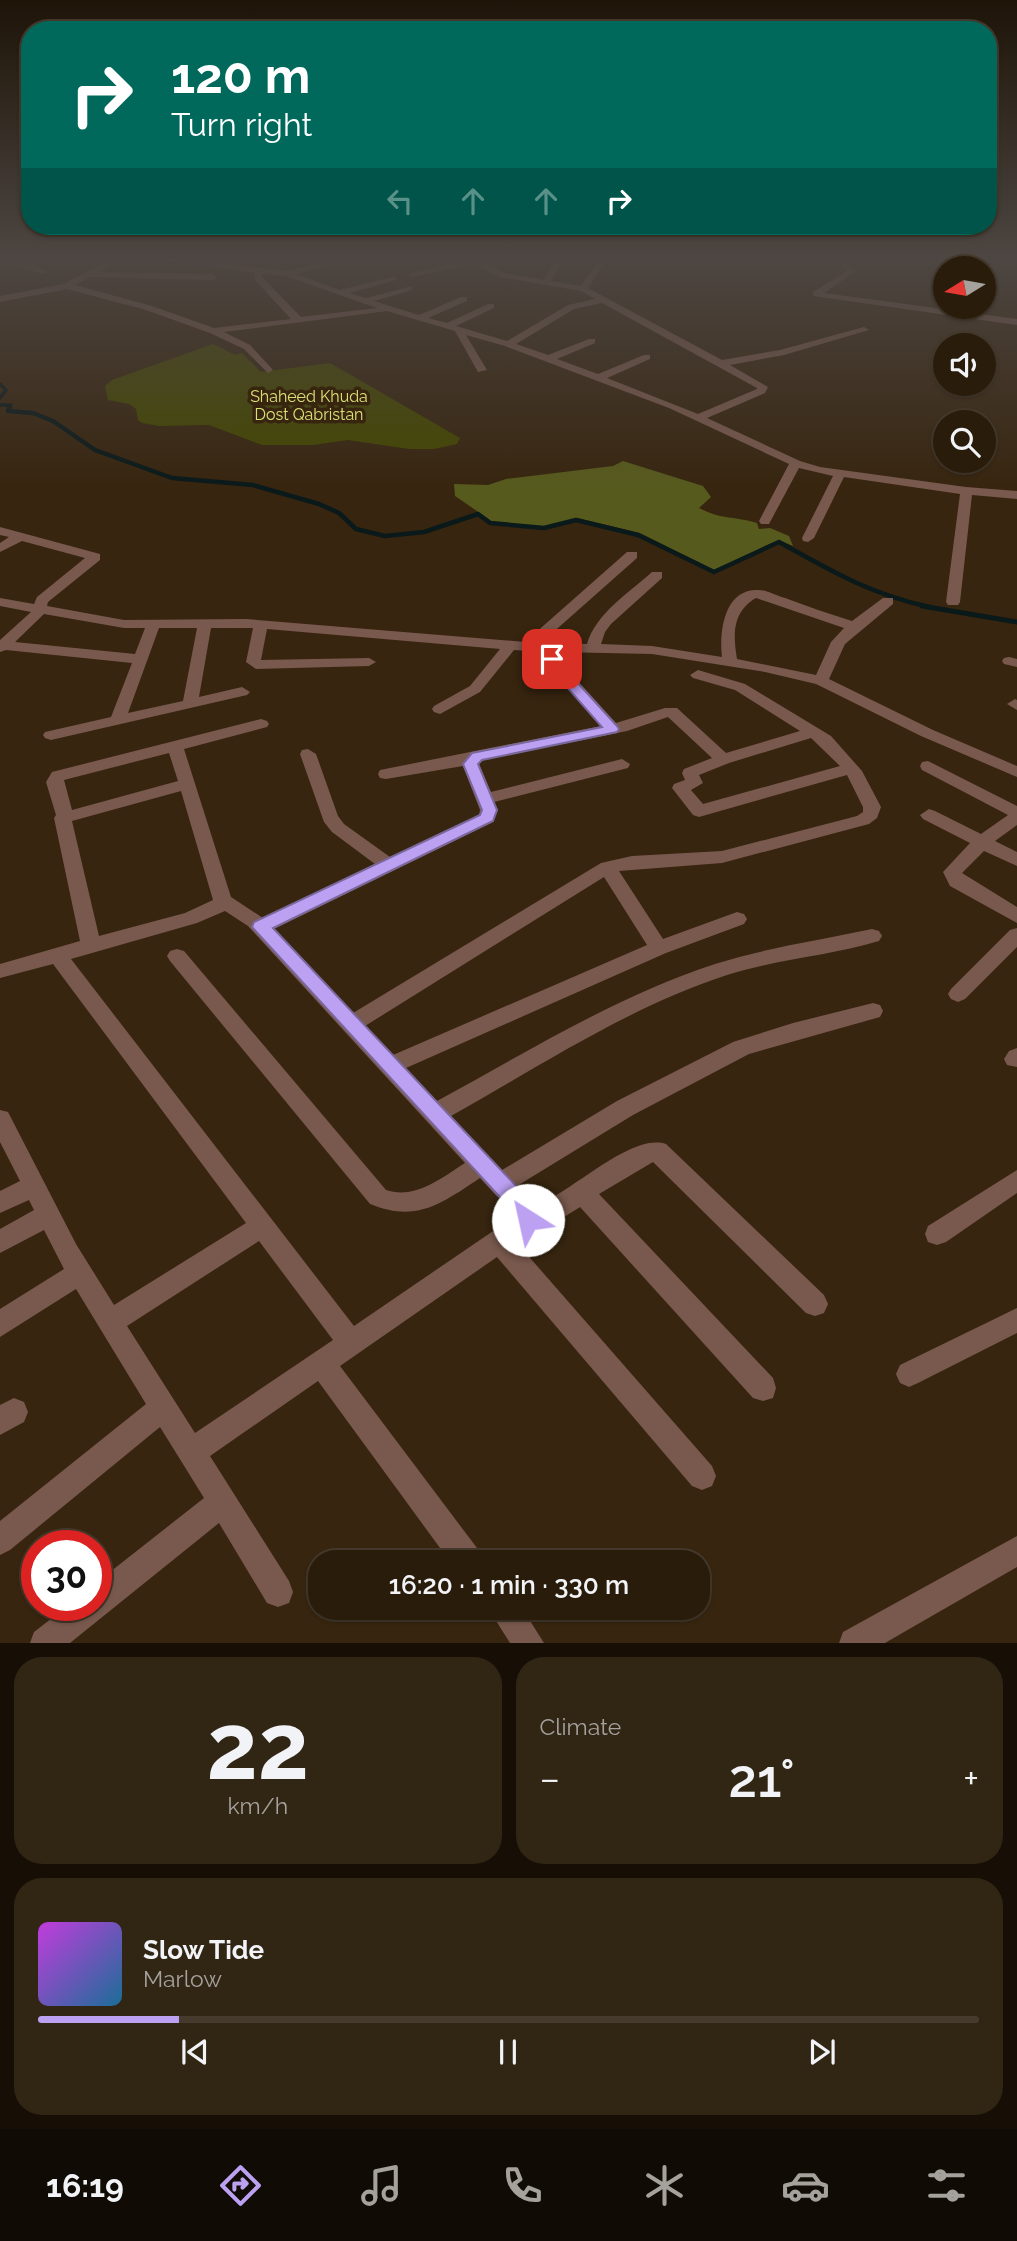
<!DOCTYPE html>
<meta charset="utf-8">
<style>
:root{--surface:#291c0b;--page:#312514;--text:#f1f3f6;--muted:#a5a19d;--line:#453a2c;--accent:#bca0f2}
body{margin:0;font-family:Raleway,sans-serif;background:var(--page);color:var(--text);height:100vh;display:flex;flex-direction:column;font-size:26px;white-space:nowrap}
*{box-sizing:border-box;margin:0}
p{font-size:23px;color:var(--muted)}
.icon{flex:none;width:38px;height:38px;fill:none;stroke:currentColor;stroke-width:2;stroke-linecap:round;stroke-linejoin:round}
.map{position:relative;height:1643px;overflow:hidden}
.drawer{display:flex;flex-direction:column;gap:14px;padding:14px;background:#170f06;flex:1}
.drawer>*{flex:none}
.top-card{position:absolute;left:21px;top:21px;width:976px;height:214px;border-radius:28px;box-shadow:0 2px 5px #0004,0 0 0 2px var(--line);background:#00695c;color:#fff;overflow:hidden}
.needle{width:46px;rotate:259deg}
.tools{position:absolute;left:933px;top:256px;display:grid;gap:14px}
.tools a{display:grid;place-items:center;width:63px;height:63px;border-radius:50%;background:var(--surface);box-shadow:0 2px 5px #0004,0 0 0 2px var(--line);font-size:35px}
.speed{position:absolute;left:21px;top:1530px;display:flex;gap:14px;font-size:35px;font-weight:700;text-align:center}
.speed>*{display:grid;place-content:center;width:91px;height:91px;border-radius:50%;background:var(--surface);box-shadow:0 2px 5px #0004,0 0 0 2px var(--line);line-height:1}
.speed .limit{border:10px solid #d22;background:#fff;color:#111}
.pin{position:absolute;display:grid;place-items:center;width:60px;height:60px;color:#fff;margin:-30px;border-radius:14px;box-shadow:0 4px 10px #0006}
.me{position:absolute;width:77px;margin:-38px;rotate:325deg;stroke-linejoin:round;filter:drop-shadow(0 0 5px #0008)}
.turn{display:flex;align-items:center;gap:24px;height:147px;padding:0 35px;font-size:32px}
.turn .icon{width:91px;height:91px;stroke-width:2.5}
.turn b{display:block;font-size:49px;line-height:60px}
.lanes{display:flex;align-items:center;height:66px;padding:0 35px;background:#0003;justify-content:center;gap:35px;direction:ltr}
.lanes .off{opacity:.35}
.big{font-size:52px;font-weight:600;line-height:1.1}
.drawer .widget{flex:1;display:flex;flex-direction:column;justify-content:center;gap:10px;min-width:0;padding:0 24px;border-radius:28px;background:var(--page)}
.drawer .dial{align-items:center;gap:0}
.dial b{font-size:91px;line-height:1}
.song{display:flex;align-items:center;gap:21px}
.cover{width:84px;height:84px;border-radius:10px;background:linear-gradient(135deg,hsl(290 70% 55%),hsl(200 70% 35%))}
.played{height:7px;border-radius:4px;background:linear-gradient(90deg,var(--accent) 15%,var(--line) 15%)}
.keys{display:flex;justify-content:space-around;direction:ltr}
.heat{display:flex;justify-content:space-between;align-items:center;font-size:38px;direction:ltr}
.drawer .tiles{flex:1;display:grid;gap:14px;grid-template-columns:1fr 1fr}
.widget:last-child{grid-column:span 2}
.trip{position:absolute;left:308px;top:1550px;width:402px;height:70px;border-radius:28px;background:var(--surface);box-shadow:0 2px 5px #0004,0 0 0 2px var(--line);font-weight:600;line-height:70px;text-align:center}
.menu{display:flex;height:112px;justify-content:space-around;align-items:center;background:#100b04;color:var(--muted)}
.menu .icon{width:49px;height:49px}
.menu .active{color:var(--accent)}
.menu b{font-size:32px;color:var(--text)}
.map>svg:first-child{display:block}
.green{fill:#444700}
.forest{fill:#575a1d}
.lines{fill:none;stroke-linecap:round;stroke-linejoin:round}
.stream-far2{stroke:#0a191a;stroke-width:3.5}
.stream-far1{stroke:#0a191a;stroke-width:4.5}
.stream{stroke:#0a191a;stroke-width:5}
.minor{fill:#79594d;fill-rule:evenodd}
.route{fill:#bca0f2;stroke:#7a689d;stroke-width:2}
.labels{text-anchor:middle;dominant-baseline:central;stroke-width:7;stroke-linejoin:round;paint-order:stroke}
.far-park-label{font-size:16px;fill:#dbe275;stroke:#37250f}
</style>
<div class="map">
<svg width="1017" height="1643" viewBox="0 0 1017 1643">
<rect width="100%" height="100%" fill="#37250f"/>
<polygon class="green" points="213,344 235,355 242,353 261,372 330,363 460,438 457,444 434,449 409,449 348,440 313,445 262,445 209,425 159,426 142,423 138,420 136,409 129,404 108,400 105,386 112,380"/>
<path class="forest" d="M623,461l80,25 8,11 -12,11c23,12 35,8 58,15l2,6 11,-1 19,8 4,10 -14,-6 -65,30 -74,-37 -63,-15 -32,9 -52,-5 -38,-26 -1,-12 34,1 18,-6 107,-13z"/>
<g class="lines">
<g class="stream-far2">
<polyline points="0,384 6,390 0,398"/>
<polyline points="0,405 11,405 9,410"/>
</g>
<path class="stream-far1" d="M9,408l-1,3 25,2 20,8 42,29 77,28 81,7 66,19 20,9 17,16 29,7 39,-4 54,-18 12,9 54,5 32,-8 62,15 76,37 65,-30c54,30 89,51 150,65"/>
<polyline class="stream" points="922,606 1017,622"/>
<g class="minor">
<polygon points="4,258 14,258 47,271 43,274 18,267"/>
<path d="M112,258h10l-23,14 114,2 4,3 -4,3 -123,-3 -15,8 77,21 62,22 77,-9 -36,-39 -1,-7 -107,-15h24l116,13 56,-13h13l-60,16 44,16 56,-14v4l-47,13 17,5 46,-12v4l-38,11 45,14 42,-18h6v4l-39,17 19,5 41,-19h6v4l-38,18 51,15 61,-36 27,-6 -14,-8 -81,-14 -27,-13 -61,13 -4,-3 58,-14 -2,-2h10l31,15 39,7 12,-22h8l-13,23 30,5 19,-28h8l-20,30 134,72 58,-10 84,-23 5,3 -85,25 -54,10 38,22 -3,6 -58,25 93,43 20,6 146,20 51,4v8l-45,-4 -12,107 -2,3h-10l-2,-3 14,-108 -116,-17 -30,61 -6,4 -5,-1 -1,-3 31,-62 -34,-8 -30,56h-8l-2,-3 30,-57 -120,-56 -164,-62 -39,-11 21,35 -9,2 -23,-41 -68,-20 -163,21 26,13 23,25 -5,3 -24,-24 -34,-16 -64,-23 -79,-21 -67,13v-6l64,-12zM262,274l24,2 91,32 -76,9 -39,-40zM602,303l155,85v1l-59,25 -91,-36 43,-19v-4h-6l-46,19 -41,-15 38,-16v-4h-6l-41,16 -32,-11 58,-35z"/>
<polygon points="836,258 844,258 856,271 824,293 1017,319 1017,325 813,296 813,292 847,271"/>
<path d="M0,527l100,27v6l-52,42 -1,4 77,14 122,-1 279,23 102,-90h10v6l-96,85 46,1c9,-31 42,-51 65,-72h10v6l-51,46 -6,8 -4,12 51,2 70,11c-3,-25 2,-69 37,-67 8,0 18,6 26,8 22,8 44,16 67,23l31,-23h10v6l-48,40 -16,35 104,51 84,36v11l-96,-41 -105,-52 -51,-12 -113,-18 -94,-2 8,16 50,55 49,-15h12l49,45 74,-22 -65,-41 -42,-12 -3,-3 8,-5 47,14 86,52 31,35 19,36 -4,11 -8,6 -147,39 -103,8 44,68 74,-27 7,2 3,5 -3,5 -78,29 -260,115 31,33c90,-49 180,-105 278,-137 51,-16 105,-24 157,-35l7,2 3,5 -3,5c-50,15 -102,18 -152,34 -98,32 -187,91 -276,141l51,54 115,-69 116,-59 60,-19 80,-20 7,2 3,6 -3,6 -131,37 -116,61 -116,71 18,20c35,-12 96,-74 131,-62l158,151 4,9 -4,9 -9,3 -9,-3 -153,-151 -54,32 174,184 3,10 -3,10 -10,3 -10,-3 -173,-191 -19,12 -25,9 -19,15 195,223 4,10 -4,10 -10,4 -10,-4 -195,-229 -157,109 140,186 4,11h-33l-133,-182 -108,75 79,125 4,11 -4,11 -11,4 -11,-4 -48,-80 -149,120h-40l4,-11 35,-27h27v-22l108,-85 -44,-71 -150,123 -10,5v-34l146,-117 -70,-115 -76,48v-28l64,-40 -20,-39 -44,23v-24l34,-19 -5,-10 -29,13v-22l20,-10 -20,-39v-32l8,2 68,132 38,61 132,-82 -193,-259 -53,14v-14l80,-23 -26,-123 2,-3 -10,-33 6,-10 209,-53 6,2 2,3 -2,3 -83,22 47,148 32,21 112,-54 -43,-32 -8,-10 -24,-68 2,-4 6,-1 8,5 22,62 6,8 46,33 89,-42 1,-5 -17,-44 -77,13 -6,-1 -2,-4 2,-4 221,-44 -47,-53 -11,-21 -29,-2 -34,42 -40,22 -6,-2 -2,-3 2,-3 36,-20 30,-37 -233,-20 -6,31 108,-2 7,4 -7,4 -113,3 -10,-7 7,-34h-42l-12,69 43,-10 8,5 -3,3 -196,45 -6,-2 -2,-3 2,-3 66,-15 21,-54 -126,-13 -6,2v-12l31,-28 -31,-6v-8l34,6 3,-7 48,-39 -63,-17 -22,11v-9l9,-6 -9,-2zM756,598l88,30 -13,14 -15,33 -79,-16c-4,-24 -5,-47 19,-61zM44,614l80,14h21l-10,26 -120,-12zM159,628h38l-14,73 -55,12zM668,717l44,41 -28,11 -2,4 3,7 -11,4 -2,4 21,27 6,2 148,-42 16,32v5l-6,4 -135,35 -90,5 -31,7 -248,150 -79,-84 219,-107 5,-12 -4,-8 134,-34 2,-4 -8,-5 -131,33 -12,-28 4,-4 144,-29zM811,738l29,28 -137,38 -12,-14 12,-7 -4,-8 30,-12zM169,753l9,28 -106,29 -8,-30zM181,791l32,109 -28,13 -86,23 -27,-115zM604,877l43,68 -254,110 -28,-29zM225,911l23,15 217,237c-22,14 -50,37 -79,27l-202,-239 -7,-2 -7,2 -3,5 3,5 200,243c46,19 71,0 110,-26l35,38 -161,110 -283,-367 126,-36zM259,1241l74,99 -138,93 -68,-107z"/>
<polygon points="1009,657 1017,659 1017,667 1004,664 1002,661 1004,658"/>
<polygon points="1015,699 1017,700 1017,710 1007,704"/>
<polygon points="928,761 1017,806 1017,825 995,841 1017,852 1017,866 984,851 962,873 1017,907 1017,923 950,886 943,872 970,843 923,819 920,815 929,809 935,811 981,834 1008,815 922,770 920,766 922,762"/>
<polygon points="1017,928 1017,947 965,999 958,1002 951,999 948,994 951,989 1010,930"/>
<polygon points="1017,1048 1017,1067 1007,1065 1004,1059 1009,1051"/>
<polygon points="1017,1170 1017,1193 946,1242 937,1245 928,1242 925,1234 928,1226"/>
<polygon points="1017,1308 1017,1333 918,1383 909,1387 900,1383 896,1374 900,1365"/>
<polygon points="14,1398 24,1402 28,1412 24,1422 0,1435 0,1405"/>
<polygon points="1017,1536 1017,1567 885,1643 839,1643 843,1632"/>
<polygon points="488,1608 522,1608 544,1643 510,1643"/>
</g>
</g>
<linearGradient id="sky" x2="0" y2="1"><stop stop-color="#1e1408"/><stop offset="0.53" stop-color="#4d4642"/><stop offset="1" stop-color="#4d4642" stop-opacity="0"/></linearGradient>
<rect width="1017" height="488" fill="url(#sky)"/>
<polygon class="route" points="552,655 557,656 564,668 617,726 619,729 617,732 482,760 478,764 497,810 493,821 273,928 534,1205 539,1220 535,1227 528,1230 520,1227 516,1216 508,1206 252,927 254,922 480,815 482,810 463,764 472,753 602,727 552,670 546,659"/>
<g class="labels">
<g class="far-park-label">
<text x="309" y="396">Shaheed Khuda<tspan x="309" dy="18">Dost Qabristan</tspan></text>
</g>
</g>
</svg>
<div class="tools">
<a><svg class="needle" viewBox="-14 -14 28 28"><path d="M0-13l5 13h-10z" fill="#e53935"/><path d="M0 13l5-13h-10z" fill="#a5a19d"/></svg></a>
<a><svg class="icon" aria-label="sound" viewBox="0 0 24 24"><path d="M4 9h4l5-4v14l-5-4H4zM17 9q2 3 0 6"/></svg></a>
<a><svg class="icon" aria-label="search" viewBox="0 0 24 24"><circle cx="10" cy="10" r="6"/><path d="M15 15l6 6"/></svg></a>
</div>
<div class="speed"><div class="limit">30</div></div>
<div class="pin" style="left:552px;top:659px;background:#d93025"><svg class="icon" aria-label="arrive" viewBox="0 0 24 24"><path d="M6 21V4h12l-3 4 3 4H6"/></svg></div>
<svg class="me" style="left:528px;top:1220px" viewBox="-20 -20 40 40"><circle r="19" fill="#fff"/><path d="M0-13L10 11 0 6-10 11z" fill="#bca0f2"/></svg>
<div class="trip">16:20 · 1 min · 330 m</div>
<div class="top-card">
<div class="turn"><svg class="icon" aria-label="right" viewBox="0 0 24 24"><path d="M7 20v-9h11M14 6l5 5-5 5"/></svg><div><b>120 m</b>Turn right</div></div>
<div class="lanes"><svg class="icon off" aria-label="left" viewBox="0 0 24 24"><path d="M17 20v-9H6M10 6l-5 5 5 5"/></svg><svg class="icon off" aria-label="ahead" viewBox="0 0 24 24"><path d="M12 20V5M6 11l6-6 6 6"/></svg><svg class="icon off" aria-label="ahead" viewBox="0 0 24 24"><path d="M12 20V5M6 11l6-6 6 6"/></svg><svg class="icon" aria-label="right" viewBox="0 0 24 24"><path d="M7 20v-9h11M14 6l5 5-5 5"/></svg></div>
</div>
</div>
<section class="drawer">
<div class="tiles">
<div class="widget dial"><b>22</b><p>km/h</p></div>
<div class="widget"><p>Climate</p>
<div class="heat"><a>−</a><b class="big">21°</b><a>+</a></div>
</div>
<div class="widget">
<div class="song"><i class="cover"></i><div><b>Slow Tide</b><p>Marlow</p></div></div>
<div class="played"></div>
<div class="keys"><svg class="icon" aria-label="previous" viewBox="0 0 24 24"><path d="M18 5L8 12l10 7zM5 5v14"/></svg><svg class="icon" aria-label="pause" viewBox="0 0 24 24"><path d="M8 5v14M16 5v14"/></svg><svg class="icon" aria-label="next" viewBox="0 0 24 24"><path d="M6 5l10 7-10 7zM19 5v14"/></svg></div>
</div>
</div>
</section>
<nav class="menu">
<b>16:19</b>
<svg class="icon active" aria-label="directions" viewBox="0 0 24 24"><path d="M12 3l9 9-9 9-9-9zM9 14v-3h6M13 9l2 2-2 2"/></svg>
<svg class="icon" aria-label="music" viewBox="0 0 24 24"><path d="M9 18V5l10-2v13"/><circle cx="6" cy="18" r="3"/><circle cx="16" cy="16" r="3"/></svg>
<svg class="icon" aria-label="phone" viewBox="0 0 24 24"><path d="M5 4h4l2 5-3 2q2 4 5 5l2-3 5 2v4C11 20 4 13 5 4z"/></svg>
<svg class="icon" aria-label="climate" viewBox="0 0 24 24"><path d="M12 3v18M4 7l16 10M4 17L20 7"/></svg>
<svg class="icon" aria-label="car" viewBox="0 0 24 24"><path d="M5 17H2v-5l4-1 3-4h7l3 4 3 1v5h-3M9 17h6M6 11h13"/><circle cx="7" cy="17" r="2"/><circle cx="17" cy="17" r="2"/></svg>
<svg class="icon" aria-label="filters" viewBox="0 0 24 24"><path d="M4 7h16M4 17h16"/><circle cx="9" cy="7" r="2"/><circle cx="15" cy="17" r="2"/></svg>
</nav>
